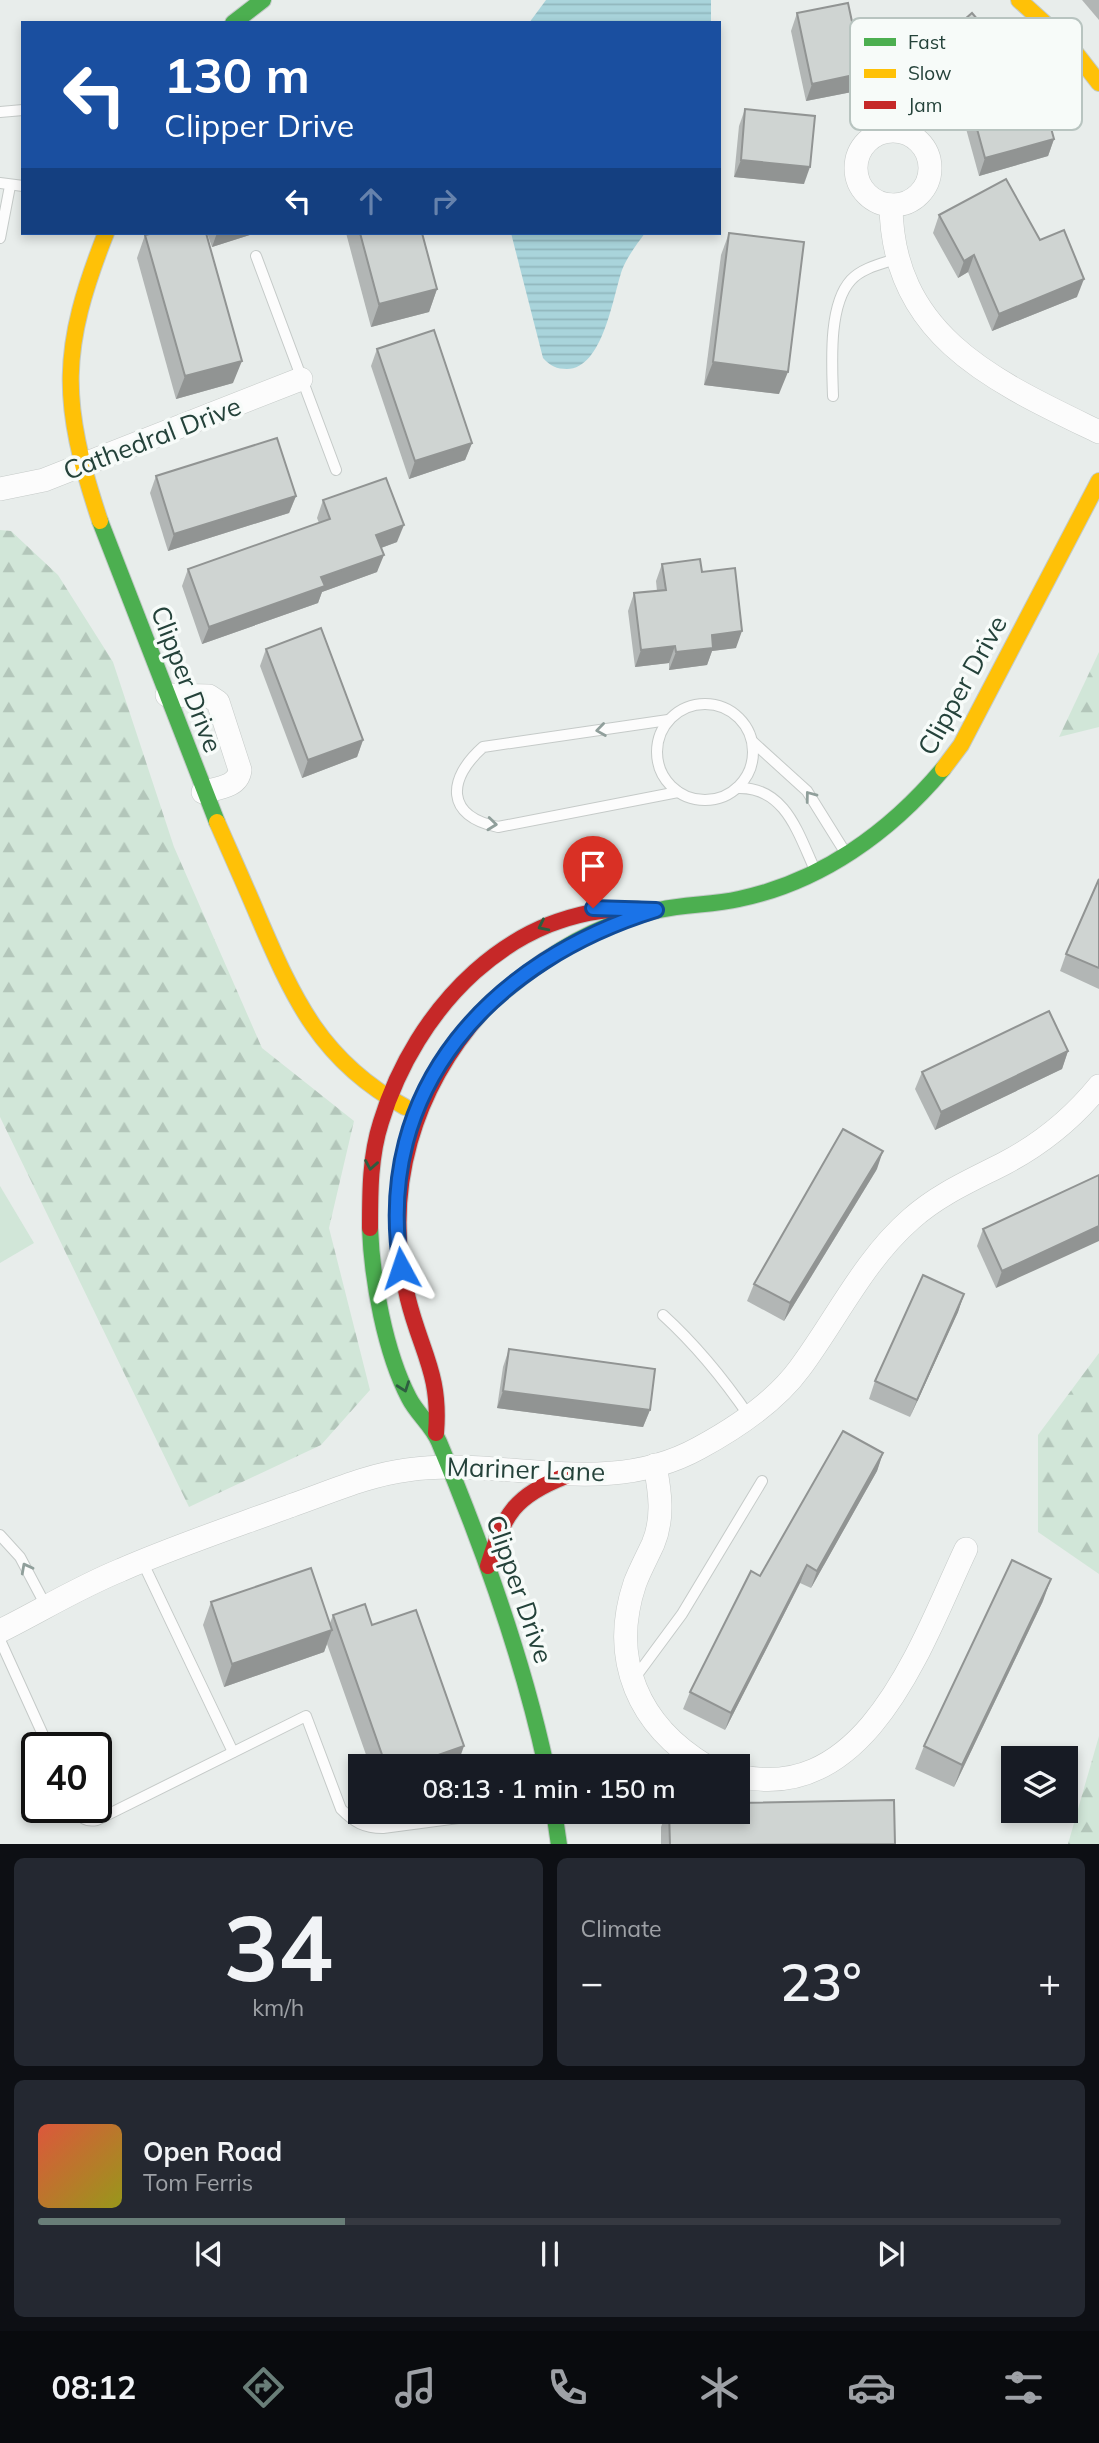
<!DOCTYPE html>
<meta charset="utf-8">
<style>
:root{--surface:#171b24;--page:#242831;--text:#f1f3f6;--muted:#9ea1a6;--line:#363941;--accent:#697e78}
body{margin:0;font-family:Mulish,sans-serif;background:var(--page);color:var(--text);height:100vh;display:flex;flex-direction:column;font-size:26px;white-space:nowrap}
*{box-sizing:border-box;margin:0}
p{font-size:23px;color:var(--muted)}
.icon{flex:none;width:38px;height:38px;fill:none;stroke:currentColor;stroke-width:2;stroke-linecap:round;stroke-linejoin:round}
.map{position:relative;height:1844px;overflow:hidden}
.side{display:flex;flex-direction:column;gap:14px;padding:14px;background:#0d0f14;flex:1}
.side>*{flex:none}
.banner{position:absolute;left:21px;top:21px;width:700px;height:214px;border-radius:0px;box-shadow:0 4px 10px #0003;background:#1a4fa0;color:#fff;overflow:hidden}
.controls{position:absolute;left:1001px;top:1746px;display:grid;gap:14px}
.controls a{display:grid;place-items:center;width:77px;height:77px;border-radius:0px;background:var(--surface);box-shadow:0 4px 10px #0003;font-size:35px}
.speed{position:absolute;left:21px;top:1732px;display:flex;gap:14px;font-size:35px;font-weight:700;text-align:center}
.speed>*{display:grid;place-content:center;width:91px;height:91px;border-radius:50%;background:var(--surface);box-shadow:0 4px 10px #0003;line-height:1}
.speed .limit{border:4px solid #111;border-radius:10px;background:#fff;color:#111}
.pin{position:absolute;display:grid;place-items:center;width:60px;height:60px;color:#fff;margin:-72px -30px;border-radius:50% 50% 50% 0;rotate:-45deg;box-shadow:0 0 7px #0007}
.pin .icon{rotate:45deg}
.me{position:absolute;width:77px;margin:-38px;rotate:355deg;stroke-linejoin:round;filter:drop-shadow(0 0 5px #0008)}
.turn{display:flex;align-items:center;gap:24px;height:147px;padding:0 28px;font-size:32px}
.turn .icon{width:91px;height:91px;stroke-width:2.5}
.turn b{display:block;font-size:49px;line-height:60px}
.lanes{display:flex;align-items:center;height:66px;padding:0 28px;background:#0003;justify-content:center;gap:35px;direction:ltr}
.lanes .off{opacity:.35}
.big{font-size:52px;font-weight:600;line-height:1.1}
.side .widget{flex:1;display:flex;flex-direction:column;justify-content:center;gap:10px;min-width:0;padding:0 24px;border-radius:10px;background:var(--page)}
.side .dial{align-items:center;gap:0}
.dial b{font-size:91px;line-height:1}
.song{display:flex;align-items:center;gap:21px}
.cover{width:84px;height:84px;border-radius:10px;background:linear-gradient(135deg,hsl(10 70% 55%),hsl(60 70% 35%))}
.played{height:7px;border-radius:4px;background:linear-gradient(90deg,var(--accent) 30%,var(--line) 30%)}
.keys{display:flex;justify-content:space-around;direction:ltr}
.heat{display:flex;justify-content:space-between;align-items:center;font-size:38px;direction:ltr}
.side .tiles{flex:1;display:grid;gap:14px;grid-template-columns:1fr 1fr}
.widget:last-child{grid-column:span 2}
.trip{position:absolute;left:348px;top:1754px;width:402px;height:70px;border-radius:0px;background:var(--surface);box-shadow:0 4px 10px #0003;font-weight:600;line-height:70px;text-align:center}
.menu{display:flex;height:112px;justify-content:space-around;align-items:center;background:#090b0e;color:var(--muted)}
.menu .icon{width:49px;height:49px}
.menu .active{color:var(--accent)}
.menu b{font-size:32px;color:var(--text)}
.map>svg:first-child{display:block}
.forest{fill:url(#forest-firs)}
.park{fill:#d1e6d8}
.water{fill:url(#water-rules)}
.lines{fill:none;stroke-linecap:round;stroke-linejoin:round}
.lane-casing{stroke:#c5cac8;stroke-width:12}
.street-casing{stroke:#c5cac8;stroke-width:24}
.fast-casing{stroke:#c3cbc8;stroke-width:18}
.slow-casing{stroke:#c3cbc8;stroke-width:18}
.jam-casing{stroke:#c3cbc8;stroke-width:18}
.lane{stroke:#fcfcfc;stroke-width:10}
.street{stroke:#fcfcfc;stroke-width:23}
.fast{stroke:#4caf50;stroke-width:16}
.slow{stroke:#ffc107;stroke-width:16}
.jam{stroke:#c62828;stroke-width:16}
.wall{fill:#b2b6b5}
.shaded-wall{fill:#919493}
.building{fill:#cfd4d2;stroke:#919493;stroke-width:2}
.oneway{stroke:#909f9b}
.oneway2{stroke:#2e5d40}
.route-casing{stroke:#114b97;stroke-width:18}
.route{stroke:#1a73e8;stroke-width:12}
.labels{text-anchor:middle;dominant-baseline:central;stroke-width:7;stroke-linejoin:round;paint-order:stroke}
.street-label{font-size:26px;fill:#24423a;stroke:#f7fbf9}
.key{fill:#f7fbf9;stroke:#b8c4c0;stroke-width:2}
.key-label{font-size:19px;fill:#24423a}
</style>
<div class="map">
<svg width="1099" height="1845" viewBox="0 0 1099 1845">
<defs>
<pattern id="forest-firs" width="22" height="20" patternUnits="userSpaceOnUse" patternTransform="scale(1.75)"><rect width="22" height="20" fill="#d1e6d8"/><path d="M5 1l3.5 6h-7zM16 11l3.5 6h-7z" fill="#b3c6ba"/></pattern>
<pattern id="water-rules" width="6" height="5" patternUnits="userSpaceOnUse" patternTransform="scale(1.75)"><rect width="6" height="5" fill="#a9d4db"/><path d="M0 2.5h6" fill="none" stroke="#91b7bd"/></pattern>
</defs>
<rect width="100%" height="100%" fill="#e8edeb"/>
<g class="forest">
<polygon points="0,530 11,531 58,575 113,662 174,847 262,1048 354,1121 329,1228 370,1390 321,1445 189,1507 0,1117"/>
<polygon points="1099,652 1099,727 1059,737"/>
<polygon points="1099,1353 1099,1574 1038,1532 1038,1435"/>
<polygon points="1099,1736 1099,1844 1068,1844"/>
</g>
<polygon class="park" points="0,1186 34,1243 0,1263"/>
<g class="water">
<polygon points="546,0 711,0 711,23 529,23"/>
<path d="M511,233h134c-8,11 -18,24 -23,37 -9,26 -19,99 -55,99 -10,0 -17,-3 -24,-11z"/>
</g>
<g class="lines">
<g class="lane-casing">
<g id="lane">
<polyline points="0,112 23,110"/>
<polyline points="0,183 23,186"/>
<polyline points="0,238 10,186"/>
<polyline points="256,256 336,470"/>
<path d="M833,396c-1,-32 -5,-91 18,-116 11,-12 30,-16 45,-21"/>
<circle cx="705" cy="752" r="48"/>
<path d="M668,720l-185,27c-36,32 -38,69 15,80l180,-35"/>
<polyline points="753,742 807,791 845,852"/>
<path d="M737,788c48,-2 61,45 78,82"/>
<path d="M663,1315c34,31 60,63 86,101"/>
<polyline points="0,1535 20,1557 46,1606"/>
<polyline points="142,1561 233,1752"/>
<polyline points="0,1640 49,1748"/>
<polyline points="634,1679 682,1614 762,1481"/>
<path d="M76,1808c4,10 9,14 21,12l209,-104 35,93c13,13 23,19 42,19l128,-17"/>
</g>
</g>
<g class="street-casing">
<g id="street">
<circle cx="893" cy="168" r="37"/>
<path d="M891,205c1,132 105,177 208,227"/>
<polyline points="0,489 44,480 301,379"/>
<path d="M167,695l42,1 9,6 22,68c-2,17 -22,18 -37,22"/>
<path d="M655,1465c5,27 9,53 -2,79 -6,13 -13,26 -18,39 -26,77 4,143 71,183"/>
<path d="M0,1631c40,-20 79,-44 121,-61 55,-24 112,-43 169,-64 38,-13 77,-31 117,-36 99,-14 198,30 292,-22 35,-19 77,-47 101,-80 37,-50 64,-108 111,-149 28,-25 61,-39 94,-56 36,-19 68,-45 94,-77"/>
<path d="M738,1776c131,30 185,-137 228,-227"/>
</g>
</g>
<g class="fast-casing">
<g id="fast">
<polyline points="233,23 263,0"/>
<polyline points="100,521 217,822"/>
<path d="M488,1005c37,-32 75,-61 120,-79 17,-6 34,-13 51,-16 27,-6 54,-5 80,-11 82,-17 151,-67 204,-130"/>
<path d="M370,1228c2,52 15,124 39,170 8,16 23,27 30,44 44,105 83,213 107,324"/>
<polyline points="554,1811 559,1845"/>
</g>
</g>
<g class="slow-casing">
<g id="slow">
<polyline points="1019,0 1071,47 1099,83"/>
<path d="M100,521c-40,-120 -40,-171 6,-288"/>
<polyline points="943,769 961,745 1099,481"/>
<path d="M217,822c14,32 28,63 41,94 36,84 63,145 147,191"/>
</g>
</g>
<g class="jam-casing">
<g id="jam">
<path d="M370,1228c0,-36 0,-72 11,-106 34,-113 131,-217 256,-213"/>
<path d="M436,1433c5,-59 -15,-81 -28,-134 -27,-109 5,-213 80,-294"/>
<path d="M488,1566c16,-52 26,-70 78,-90"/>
</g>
</g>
<use href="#lane" class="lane"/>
<use href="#street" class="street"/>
<use href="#fast" class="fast"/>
<use href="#slow" class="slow"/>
<use href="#jam" class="jam"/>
</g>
<g class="wall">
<polygon points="1082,0 1099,0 1099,20"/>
<polygon points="797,13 857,91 806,101 791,31"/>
<polygon points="919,59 1002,73 949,118 912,77"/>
<polygon points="971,107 1054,139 1048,156 979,176 965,125"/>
<polygon points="745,109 804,184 734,177 739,126"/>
<polygon points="939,215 1040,240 1077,297 992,331 968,272 958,278 933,233"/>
<polygon points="207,233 256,233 212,247"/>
<polygon points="346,233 422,233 437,289 429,312 371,327"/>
<polygon points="729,233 779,394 704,385 721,255"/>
<polygon points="145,235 233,383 176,399 137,258"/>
<polygon points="377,349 472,443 465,460 409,479 371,366"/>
<polygon points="156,476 296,496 289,513 168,551 150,493"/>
<polygon points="323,500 397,542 381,548 377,572 322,592 318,603 202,644 182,586 188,569 319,523 317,518"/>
<polygon points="662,564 702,572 736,648 712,651 707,665 669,670 669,663 635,667 628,611 634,593 657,591 656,581"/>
<polygon points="266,649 363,740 357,757 302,778 260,666"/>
<polygon points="1099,879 1099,989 1060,971 1066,954"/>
<polygon points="1068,1051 1062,1069 935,1130 915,1089 922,1072"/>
<polygon points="877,1169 784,1321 747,1301 754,1284"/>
<polygon points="1099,1175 996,1288 977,1246 983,1229"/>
<polygon points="964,1294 958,1312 910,1417 869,1399 875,1381"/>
<polygon points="509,1349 650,1410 643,1427 497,1408 503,1367"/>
<polygon points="883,1453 877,1471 811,1588 800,1583 725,1730 683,1709 690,1692 760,1576"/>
<polygon points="1043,1601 954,1787 915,1769 924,1746"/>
<polygon points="211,1602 330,1623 333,1615 372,1625 457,1766 370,1766 327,1644 324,1652 224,1687 203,1625"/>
<polygon points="667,1811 738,1811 895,1844 895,1845 661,1845 661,1827"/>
</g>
<g class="shaded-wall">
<polygon points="1008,55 1002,73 949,118 955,101"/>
<polygon points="863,73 857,91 806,101 812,84"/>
<polygon points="1054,139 1048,156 979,176 985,158"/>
<polygon points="741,160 810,167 804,184 734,177"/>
<polygon points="217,233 256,233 212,247"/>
<polygon points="974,255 968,272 958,278 964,261"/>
<polygon points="1084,279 1077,297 992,331 999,314"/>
<polygon points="437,289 429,312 371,327 379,304"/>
<polygon points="242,361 233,383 176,399 185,376"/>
<polygon points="713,362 788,372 779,394 704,385"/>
<polygon points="472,443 465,460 409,479 415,461"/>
<polygon points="296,496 289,513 168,551 174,534"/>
<polygon points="404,525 397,542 370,552 376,535"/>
<polygon points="384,555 377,572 322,592 318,603 202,644 209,627 321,577"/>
<polygon points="742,631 736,648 712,651 707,665 669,670 676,652 712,635"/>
<polygon points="675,646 669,663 635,667 641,650"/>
<polygon points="363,740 357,757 302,778 308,760"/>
<polygon points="1068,1051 1062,1069 935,1130 941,1112"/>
<polygon points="883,1151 877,1169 784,1321 790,1303"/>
<polygon points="1099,1226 1099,1241 996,1288 1002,1271"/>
<polygon points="964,1294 958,1312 910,1417 917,1400"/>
<polygon points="503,1391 650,1410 643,1427 497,1408"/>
<polygon points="883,1453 877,1471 811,1588 817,1571"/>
<polygon points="807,1565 800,1583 725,1730 731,1713"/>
<polygon points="1051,1579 1043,1601 954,1787 962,1765"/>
<polygon points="332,1630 324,1652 224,1687 232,1664"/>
<polygon points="464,1746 457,1766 407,1766"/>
</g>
<g class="building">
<polygon points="848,3 863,73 812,84 797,13"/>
<polygon points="972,13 1008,55 955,101 919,59"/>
<polygon points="1040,88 1054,139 985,158 971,107"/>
<polygon points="745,109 815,116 810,167 741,160"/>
<polygon points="1006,179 1040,240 1064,230 1084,279 999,314 974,255 964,261 939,215"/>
<polygon points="154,233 206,233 242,361 185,376 145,235"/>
<polygon points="360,233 422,233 437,289 379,304"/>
<polygon points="729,233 804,242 788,372 713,362"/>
<polygon points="434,330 472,443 415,461 377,349"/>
<polygon points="277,438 296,496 174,534 156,476"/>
<polygon points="386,478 404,525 376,535 384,555 321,577 325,586 209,627 188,569 330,519 323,500"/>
<polygon points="700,559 702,572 735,568 742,631 712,635 713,648 676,652 675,646 641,650 634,593 666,590 662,564"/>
<polygon points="321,628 363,740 308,760 266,649"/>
<polygon points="1099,879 1099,968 1066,954"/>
<polygon points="1049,1011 1068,1051 941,1112 922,1072"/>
<polygon points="843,1129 883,1151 790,1303 754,1284"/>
<polygon points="1099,1175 1099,1226 1002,1271 983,1229"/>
<polygon points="923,1275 964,1294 917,1400 875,1381"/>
<polygon points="509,1349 655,1369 650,1410 503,1391"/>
<polygon points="843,1431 883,1453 817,1571 807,1565 731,1713 690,1692 751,1571 760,1576"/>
<polygon points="1012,1560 1051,1579 962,1765 924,1746"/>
<polygon points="311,1568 332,1630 232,1664 211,1602"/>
<polygon points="365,1604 372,1625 416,1610 464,1746 407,1766 386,1766 333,1615"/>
<polygon points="894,1800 895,1844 670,1845 669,1811 738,1811 738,1803"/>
</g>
<defs><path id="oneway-chevron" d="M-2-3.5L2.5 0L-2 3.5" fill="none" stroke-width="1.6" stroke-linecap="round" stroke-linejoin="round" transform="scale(1.75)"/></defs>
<g class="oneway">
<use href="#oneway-chevron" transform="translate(601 730) rotate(172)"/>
<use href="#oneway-chevron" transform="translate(810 796) rotate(-127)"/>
<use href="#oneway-chevron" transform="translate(492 824) rotate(6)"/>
<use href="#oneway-chevron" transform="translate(26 1568) rotate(-118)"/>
</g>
<g class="oneway2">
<use href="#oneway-chevron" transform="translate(543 926) rotate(154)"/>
<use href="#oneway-chevron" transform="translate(371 1165) rotate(100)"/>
<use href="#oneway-chevron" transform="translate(404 1387) rotate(70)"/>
</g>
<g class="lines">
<g class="route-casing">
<path id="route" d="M401,1268c-29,-181 93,-308 255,-358l-63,-2"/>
</g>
<use href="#route" class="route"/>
</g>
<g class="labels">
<g class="street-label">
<text transform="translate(152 438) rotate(-21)">Cathedral Drive</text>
<text transform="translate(187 679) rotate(69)">Clipper Drive</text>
<text transform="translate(962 685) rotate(-61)">Clipper Drive</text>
<text transform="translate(526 1469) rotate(2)">Mariner Lane</text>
<text transform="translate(520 1589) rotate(71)">Clipper Drive</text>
</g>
</g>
<rect x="850" y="18" width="232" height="112" rx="10" class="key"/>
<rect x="864" y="38" width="32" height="8" fill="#4caf50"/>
<rect x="864" y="69" width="32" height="9" fill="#ffc107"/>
<rect x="864" y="101" width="32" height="8" fill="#c62828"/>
<g class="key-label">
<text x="908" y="49">Fast</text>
<text x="908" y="80">Slow</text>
<text x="908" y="112">Jam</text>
</g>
</svg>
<div class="controls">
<a><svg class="icon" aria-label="layers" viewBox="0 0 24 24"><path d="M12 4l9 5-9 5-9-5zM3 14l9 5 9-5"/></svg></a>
</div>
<div class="speed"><div class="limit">40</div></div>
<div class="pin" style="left:593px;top:908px;background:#d93025"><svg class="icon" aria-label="arrive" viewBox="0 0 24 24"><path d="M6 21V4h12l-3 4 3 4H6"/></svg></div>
<svg class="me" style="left:401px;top:1268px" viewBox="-20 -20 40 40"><path d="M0-17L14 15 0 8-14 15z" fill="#1a73e8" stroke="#fff" stroke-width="4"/></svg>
<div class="trip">08:13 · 1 min · 150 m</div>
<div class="banner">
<div class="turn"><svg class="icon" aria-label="left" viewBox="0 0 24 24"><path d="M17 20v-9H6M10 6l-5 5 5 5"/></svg><div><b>130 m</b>Clipper Drive</div></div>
<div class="lanes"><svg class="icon" aria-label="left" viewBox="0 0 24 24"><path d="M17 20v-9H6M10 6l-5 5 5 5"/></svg><svg class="icon off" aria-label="ahead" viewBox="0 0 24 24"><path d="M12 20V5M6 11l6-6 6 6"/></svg><svg class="icon off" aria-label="right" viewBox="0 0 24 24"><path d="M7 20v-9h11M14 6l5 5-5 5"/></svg></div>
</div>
</div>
<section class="side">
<div class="tiles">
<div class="widget dial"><b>34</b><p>km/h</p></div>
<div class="widget"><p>Climate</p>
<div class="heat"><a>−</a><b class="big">23°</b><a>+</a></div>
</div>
<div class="widget">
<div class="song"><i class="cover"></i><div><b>Open Road</b><p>Tom Ferris</p></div></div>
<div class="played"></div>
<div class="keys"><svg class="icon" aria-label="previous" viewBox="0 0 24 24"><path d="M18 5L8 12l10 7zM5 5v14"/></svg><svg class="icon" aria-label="pause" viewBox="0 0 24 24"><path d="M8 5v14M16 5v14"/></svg><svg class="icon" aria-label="next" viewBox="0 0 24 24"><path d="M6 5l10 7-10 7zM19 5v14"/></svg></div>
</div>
</div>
</section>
<nav class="menu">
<b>08:12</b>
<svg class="icon active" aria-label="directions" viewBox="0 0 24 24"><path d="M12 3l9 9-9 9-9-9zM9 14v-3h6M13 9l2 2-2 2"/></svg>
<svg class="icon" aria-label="music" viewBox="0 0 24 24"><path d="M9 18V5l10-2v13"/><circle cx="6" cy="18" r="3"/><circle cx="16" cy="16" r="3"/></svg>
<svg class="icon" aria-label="phone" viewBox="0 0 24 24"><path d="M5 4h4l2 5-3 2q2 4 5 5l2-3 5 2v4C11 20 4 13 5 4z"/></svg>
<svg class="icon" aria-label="climate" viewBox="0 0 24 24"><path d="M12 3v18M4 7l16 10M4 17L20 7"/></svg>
<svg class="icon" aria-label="car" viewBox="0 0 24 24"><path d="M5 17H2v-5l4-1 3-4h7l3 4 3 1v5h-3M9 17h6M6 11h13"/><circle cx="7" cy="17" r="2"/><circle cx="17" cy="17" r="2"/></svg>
<svg class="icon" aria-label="filters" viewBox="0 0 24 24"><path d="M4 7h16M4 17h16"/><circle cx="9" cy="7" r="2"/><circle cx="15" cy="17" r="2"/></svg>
</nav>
